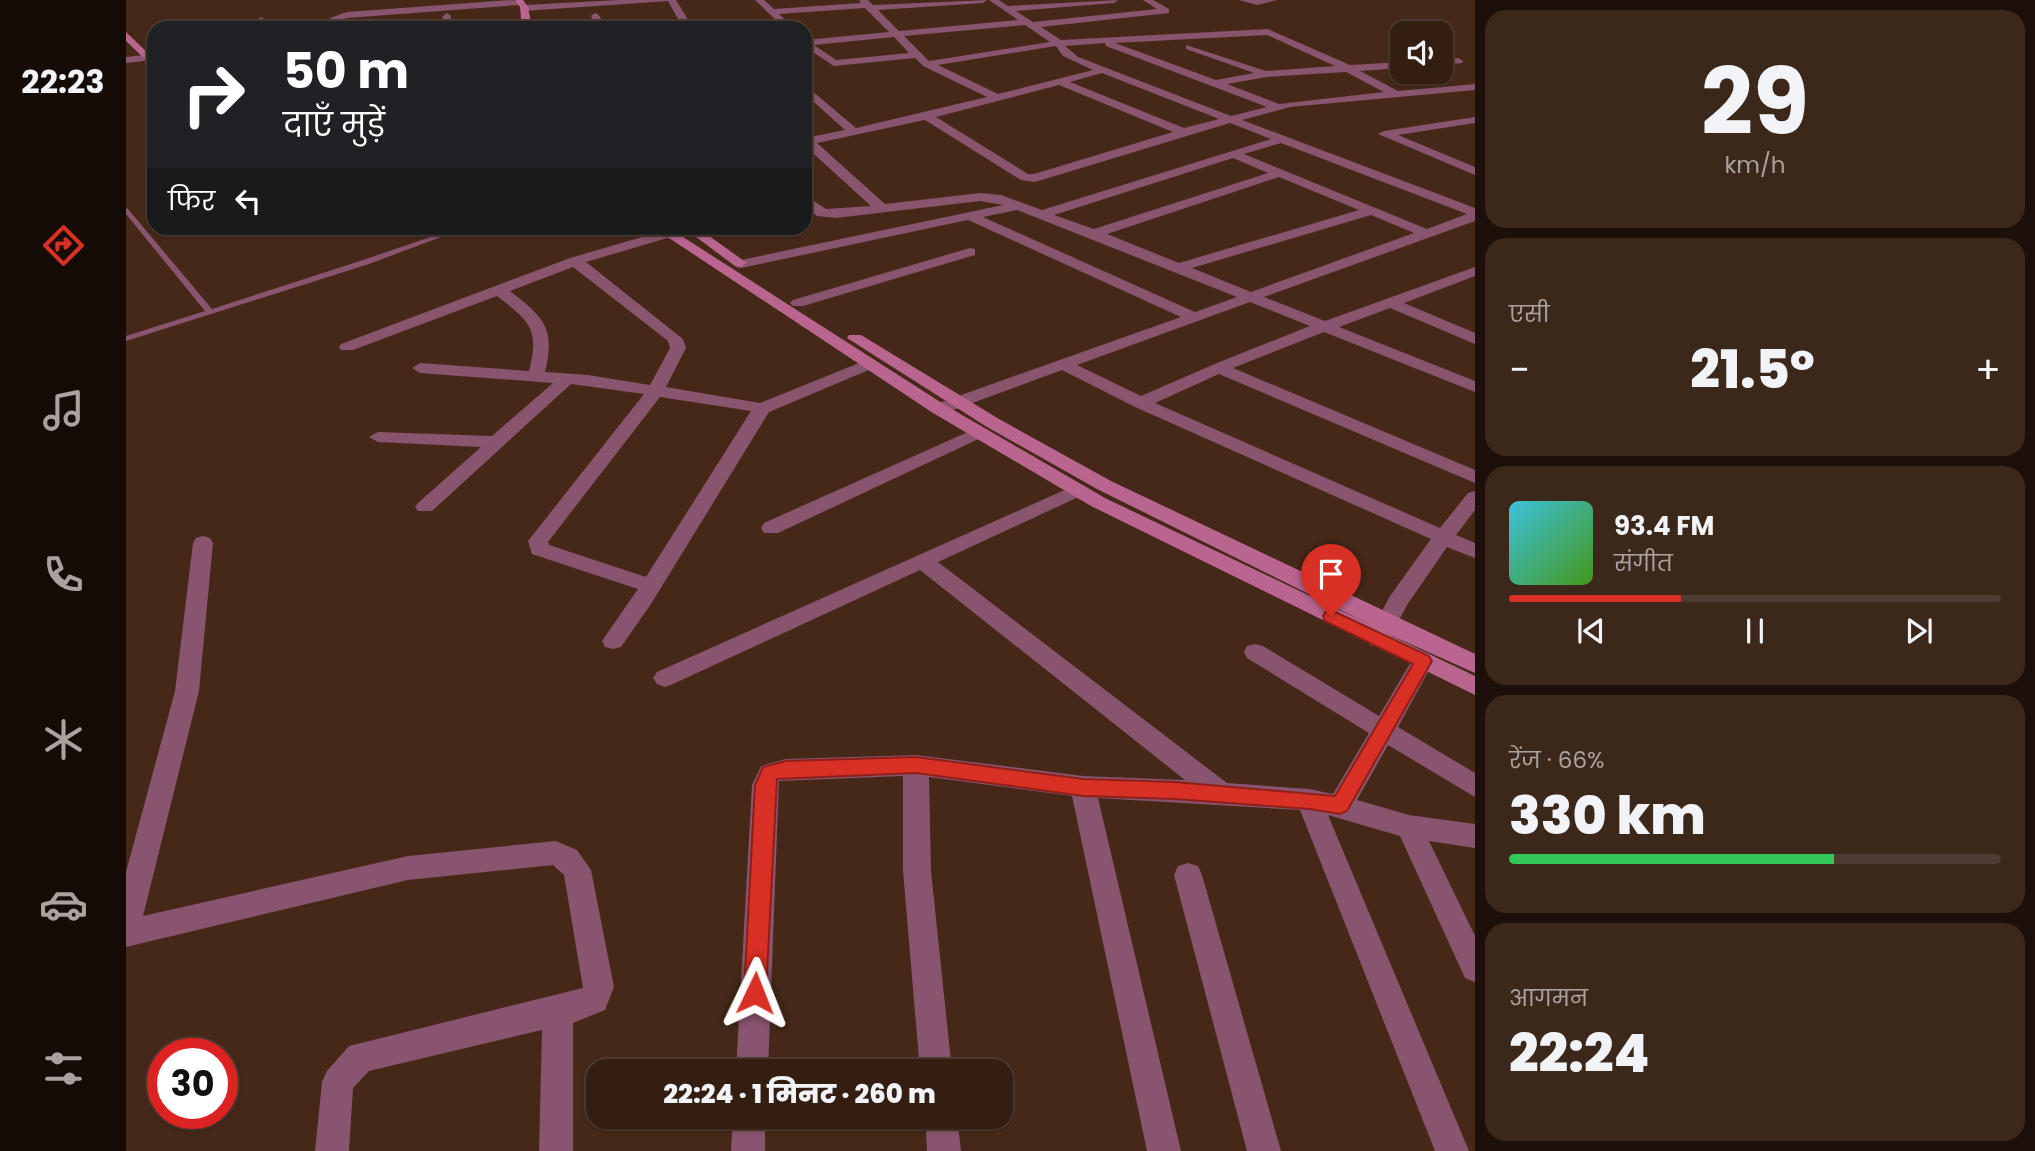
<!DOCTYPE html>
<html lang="hi">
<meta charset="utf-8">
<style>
:root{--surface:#341e12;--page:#3c271b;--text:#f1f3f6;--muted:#a9a29f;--line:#4e3c32;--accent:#d93025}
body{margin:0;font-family:Poppins,"Noto Sans Devanagari",sans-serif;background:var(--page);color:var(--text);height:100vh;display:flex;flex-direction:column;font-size:26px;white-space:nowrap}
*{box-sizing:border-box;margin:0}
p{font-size:23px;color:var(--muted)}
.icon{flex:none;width:38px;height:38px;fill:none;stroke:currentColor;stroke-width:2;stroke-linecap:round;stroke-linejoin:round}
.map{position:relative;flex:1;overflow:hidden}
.sheet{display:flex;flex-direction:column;gap:10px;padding:10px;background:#1d100a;width:560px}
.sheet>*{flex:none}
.hud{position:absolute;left:21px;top:21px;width:665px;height:214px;border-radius:21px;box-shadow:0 2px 5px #0004,0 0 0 2px var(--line);background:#202124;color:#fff;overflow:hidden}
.controls{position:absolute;left:1264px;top:21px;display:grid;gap:14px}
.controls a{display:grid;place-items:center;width:63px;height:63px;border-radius:14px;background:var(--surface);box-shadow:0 2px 5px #0004,0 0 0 2px var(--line);font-size:35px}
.speed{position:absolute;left:21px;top:1038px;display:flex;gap:14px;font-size:35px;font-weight:700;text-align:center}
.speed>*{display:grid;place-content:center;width:91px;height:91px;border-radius:50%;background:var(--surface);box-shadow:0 2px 5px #0004,0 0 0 2px var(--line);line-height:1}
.speed .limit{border:10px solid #d22;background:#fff;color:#111}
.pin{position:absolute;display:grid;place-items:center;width:60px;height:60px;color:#fff;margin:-72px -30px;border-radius:50% 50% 50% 0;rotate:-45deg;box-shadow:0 0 7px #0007}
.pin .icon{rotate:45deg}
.me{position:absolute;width:77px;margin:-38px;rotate:2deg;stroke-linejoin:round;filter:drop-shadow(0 0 5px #0008)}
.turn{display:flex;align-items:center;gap:24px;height:147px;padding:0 21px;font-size:32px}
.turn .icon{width:91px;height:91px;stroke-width:2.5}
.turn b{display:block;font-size:49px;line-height:60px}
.then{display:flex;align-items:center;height:66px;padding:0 21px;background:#0003;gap:14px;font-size:26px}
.big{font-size:52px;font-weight:800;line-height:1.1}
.sheet .widget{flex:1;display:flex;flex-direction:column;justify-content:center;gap:10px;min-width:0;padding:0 24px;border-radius:21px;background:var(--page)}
.sheet .dial{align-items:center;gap:0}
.dial b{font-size:91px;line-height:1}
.song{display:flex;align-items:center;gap:21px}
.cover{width:84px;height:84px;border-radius:10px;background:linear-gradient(135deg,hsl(190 70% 55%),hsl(100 70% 35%))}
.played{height:7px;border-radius:4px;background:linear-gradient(90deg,var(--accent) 35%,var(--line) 35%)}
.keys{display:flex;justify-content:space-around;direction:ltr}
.heat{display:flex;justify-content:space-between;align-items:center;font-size:38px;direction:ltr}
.charge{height:10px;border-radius:5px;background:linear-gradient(90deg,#34c759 66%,var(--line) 0)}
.trip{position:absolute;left:460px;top:1059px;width:427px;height:70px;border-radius:21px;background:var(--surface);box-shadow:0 2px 5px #0004,0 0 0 2px var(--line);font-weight:800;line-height:70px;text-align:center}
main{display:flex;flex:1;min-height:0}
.tabs{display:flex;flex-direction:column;width:126px;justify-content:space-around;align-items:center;background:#150c07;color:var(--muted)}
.tabs .icon{width:49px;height:49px}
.tabs .active{color:var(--accent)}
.tabs b{font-size:32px;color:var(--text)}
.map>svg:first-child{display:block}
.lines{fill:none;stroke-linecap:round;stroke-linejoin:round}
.lane{fill:#89546e;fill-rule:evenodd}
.street{fill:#89546e;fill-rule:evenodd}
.secondary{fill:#b96590;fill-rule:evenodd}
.route{fill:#d93025;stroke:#8d1f18;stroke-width:2}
</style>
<main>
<nav class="tabs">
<b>22:23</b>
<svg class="icon active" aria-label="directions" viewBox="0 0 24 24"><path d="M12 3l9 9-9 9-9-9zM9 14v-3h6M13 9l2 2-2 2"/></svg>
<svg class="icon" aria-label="music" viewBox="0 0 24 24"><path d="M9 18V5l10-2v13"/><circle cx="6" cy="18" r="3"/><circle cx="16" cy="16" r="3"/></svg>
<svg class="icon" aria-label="phone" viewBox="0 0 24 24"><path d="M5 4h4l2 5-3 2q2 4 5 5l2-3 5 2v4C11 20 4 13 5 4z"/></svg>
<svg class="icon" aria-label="climate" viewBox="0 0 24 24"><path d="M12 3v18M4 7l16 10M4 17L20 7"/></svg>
<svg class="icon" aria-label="car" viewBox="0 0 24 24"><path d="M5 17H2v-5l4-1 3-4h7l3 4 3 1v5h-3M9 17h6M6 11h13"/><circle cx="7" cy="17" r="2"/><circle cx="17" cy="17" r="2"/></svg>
<svg class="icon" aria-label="filters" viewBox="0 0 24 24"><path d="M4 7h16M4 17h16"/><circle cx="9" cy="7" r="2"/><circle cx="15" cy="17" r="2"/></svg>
</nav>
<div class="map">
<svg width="1349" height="1151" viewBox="0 0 1349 1151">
<rect width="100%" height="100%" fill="#452818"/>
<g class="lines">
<polygon class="lane" points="0,208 2,209 86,309 237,260 331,228 339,228 243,264 0,341 0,336 79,311 0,214"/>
<g class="street">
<polygon points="385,0 397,2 393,5 221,18 214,20 216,28 206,28 204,18 221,12"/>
<polygon points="493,0 550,0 567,28 557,28 542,1 398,11 394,8 398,5"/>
<path d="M629,0h9l10,9 87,-6 -2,-3h9l5,5 114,-5 -4,3 -105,7 21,21 119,-11 -29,-20h10l9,6 110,-6 -4,3 -98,8 17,11 124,-13 -14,-9h10l16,9v4l-128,14 20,13 207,-11 82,36 52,-3v6l-42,3 38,20 77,-7v6l-185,17 -48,13 233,88v13l-211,76 61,24 150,-54v9l-71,27 71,30v11l-85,-36 -51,19 136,54v11l-151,-60 -91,36 242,102v13l-256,-109 -64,29 285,125 28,-35 7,-2v19l-19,25 19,8v15l-28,-11 -40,58 -21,40 -8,2 -8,-2 -3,-6 23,-43 41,-57 -296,-132 -73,-37 -117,43h-12l-3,-4 3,-4 248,-88 -213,-97 -227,48 -5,-1v-6l5,-1 262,-55 -23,-4 -144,17 -19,-2 -12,-10v-11l21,14 45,-3 -66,-60v-8l40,-8 -40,-36v-9l51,43 131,-31 -64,-31 -8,-8 -81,8 -29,-19v-7l84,-8 -24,-24 -86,6 15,14h-10zM899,25l25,17 -121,19 -25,-25zM1141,35l68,31 -69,5 -80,-26v4l68,24 -38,7 -101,-37zM768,37l15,16 -73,7 -22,-15zM979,43l1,3 161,61 -36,9 -153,-59 -13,-11zM930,46l7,10 30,14 -95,24 -60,-29zM1220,72l38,20 -105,12 -52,-20 40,-7zM976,73l117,46 -35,9 -114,-46zM933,85l114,47 -139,42h-6l-92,-57zM799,120l96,60 14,2 195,-59 41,16 -229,71 -41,-15 -21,-2 -95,11 -68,-61zM1155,143l186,71 -40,15 -183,-75zM1107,158l35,15 -174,56 -40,-14zM1153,177l80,33 -180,53 -72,-29zM891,210l220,87 -42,15 -212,-95zM1245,215l43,18 -163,59 -59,-24zM1124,302l60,24 -93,37 -76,33 -64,-31z"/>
<polygon points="1113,0 1151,0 1131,5"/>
<polygon points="321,13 325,16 324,28 314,28 317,16"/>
<polygon points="469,13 472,14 481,28 471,28 465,16"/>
<polygon points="135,17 140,20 141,28 131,28 130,20"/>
<polygon points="28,54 28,60 0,63 0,57"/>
<polygon points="1332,58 1337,61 1336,63 1314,65 1314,59"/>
<polygon points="1349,117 1349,123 1272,135 1349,167 1349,175 1252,134 1258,131"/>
<path d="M547,228h20l-2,3 -105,31 97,77 3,9 -20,39 94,16 104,-42h12l2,3 -2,3 -107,45 -118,192 -30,43 -8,2 -8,-2 -3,-6 36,-52 -106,-35 -4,-13 116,-147 -73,-10 -139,127h-14l-3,-4 3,-4 63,-56 -103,-5 -9,-5 9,-5 114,4 61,-53 -133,-10 -8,-5 8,-5 109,8c11,-43 0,-50 -32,-75l-144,54h-12l-2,-3 2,-3 229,-86zM447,267l95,74 2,7 -20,37 -62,-10 -43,-3c11,-45 -2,-55 -35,-81zM534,397l91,14 -105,166 -97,-32 -1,-3z"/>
<polygon points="844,248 849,249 849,255 677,306 667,306 664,303 667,300"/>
<polygon points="853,427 862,432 859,436 652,533 638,533 635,528 638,523"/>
<polygon points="952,484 959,486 962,490 959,494 812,562 1101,783 1183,789 1207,794 1243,733 1121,658 1118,652 1121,646 1129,644 1137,646 1253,716 1289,655 1297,652 1305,655 1308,661 1272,727 1349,773 1349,797 1262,745 1231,800 1283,815 1349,824 1349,848 1303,841 1349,936 1349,982 1339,978 1274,836 1202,815 1343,1151 1309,1151 1174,810 972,798 1055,1151 1021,1151 946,796 803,777 805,871 826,1071 794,1071 777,871 777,776 653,781 642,1071 610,1071 626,785 635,766 660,759 790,755 957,776 1059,780 794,570 547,684 539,687 531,684 527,678 531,672"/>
<polygon points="77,536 84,538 87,543 73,691 17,916 282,856 430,841 451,850 465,870 488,987 479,1010 447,1023 447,1151 413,1151 416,1030 243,1071 227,1088 223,1151 189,1151 196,1082 201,1071 223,1046 457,988 438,875 427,865 282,880 0,947 0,872 49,691 67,543 70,538"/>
<polygon points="1062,863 1072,866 1076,875 1155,1151 1121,1151 1048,875 1052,866"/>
<polygon points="607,1116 639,1116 639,1151 605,1151"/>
<polygon points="799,1116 831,1116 835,1151 801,1151"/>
</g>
<g class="secondary">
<polygon points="389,0 397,0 402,7 406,28 396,28 394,7"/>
<polygon points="0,32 28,59 28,68 0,41"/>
<polygon points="528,228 543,228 819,405 979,498 1247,626 971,489 861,427 721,338 723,335 735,335 873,419 985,481 1349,654 1349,673 1255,631 1349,676 1349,695 965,506 807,413"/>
<polygon points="558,228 572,228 621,263 614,267 609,266"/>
</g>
</g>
<polygon class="route" points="1205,610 1303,656 1306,661 1221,811 1214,814 1183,809 1049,799 957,796 790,773 651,779 640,993 637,1001 629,1004 621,1001 618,993 629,785 637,767 660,761 790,757 957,779 1049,782 1209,796 1287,664 1199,621 1197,616 1199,612"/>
</svg>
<div class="controls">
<a><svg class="icon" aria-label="sound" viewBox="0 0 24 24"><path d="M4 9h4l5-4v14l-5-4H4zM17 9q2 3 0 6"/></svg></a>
</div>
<div class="speed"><div class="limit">30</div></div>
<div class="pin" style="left:1205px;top:616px;background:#d93025"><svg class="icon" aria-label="arrive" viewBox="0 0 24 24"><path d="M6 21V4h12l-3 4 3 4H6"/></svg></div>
<svg class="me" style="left:629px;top:993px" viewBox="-20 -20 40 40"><path d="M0-17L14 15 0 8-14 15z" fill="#d93025" stroke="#fff" stroke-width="4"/></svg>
<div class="trip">22:24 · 1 मिनट · 260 m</div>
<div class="hud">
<div class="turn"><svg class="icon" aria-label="right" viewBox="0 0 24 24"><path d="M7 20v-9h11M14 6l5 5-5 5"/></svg><div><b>50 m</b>दाएँ मुड़ें</div></div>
<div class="then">फिर<svg class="icon" aria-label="left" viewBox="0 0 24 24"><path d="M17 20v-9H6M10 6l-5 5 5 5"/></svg></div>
</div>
</div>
<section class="sheet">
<div class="widget dial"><b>29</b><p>km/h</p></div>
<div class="widget"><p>एसी</p>
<div class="heat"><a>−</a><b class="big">21.5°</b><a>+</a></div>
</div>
<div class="widget">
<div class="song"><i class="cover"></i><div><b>93.4 FM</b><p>संगीत</p></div></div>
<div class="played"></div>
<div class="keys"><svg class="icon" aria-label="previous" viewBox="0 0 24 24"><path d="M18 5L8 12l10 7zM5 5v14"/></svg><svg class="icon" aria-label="pause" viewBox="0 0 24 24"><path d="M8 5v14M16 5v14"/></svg><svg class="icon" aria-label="next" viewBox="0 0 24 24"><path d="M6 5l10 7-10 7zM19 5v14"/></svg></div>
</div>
<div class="widget"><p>रेंज · 66%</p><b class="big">330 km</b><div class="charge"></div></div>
<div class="widget"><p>आगमन</p><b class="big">22:24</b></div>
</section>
</main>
